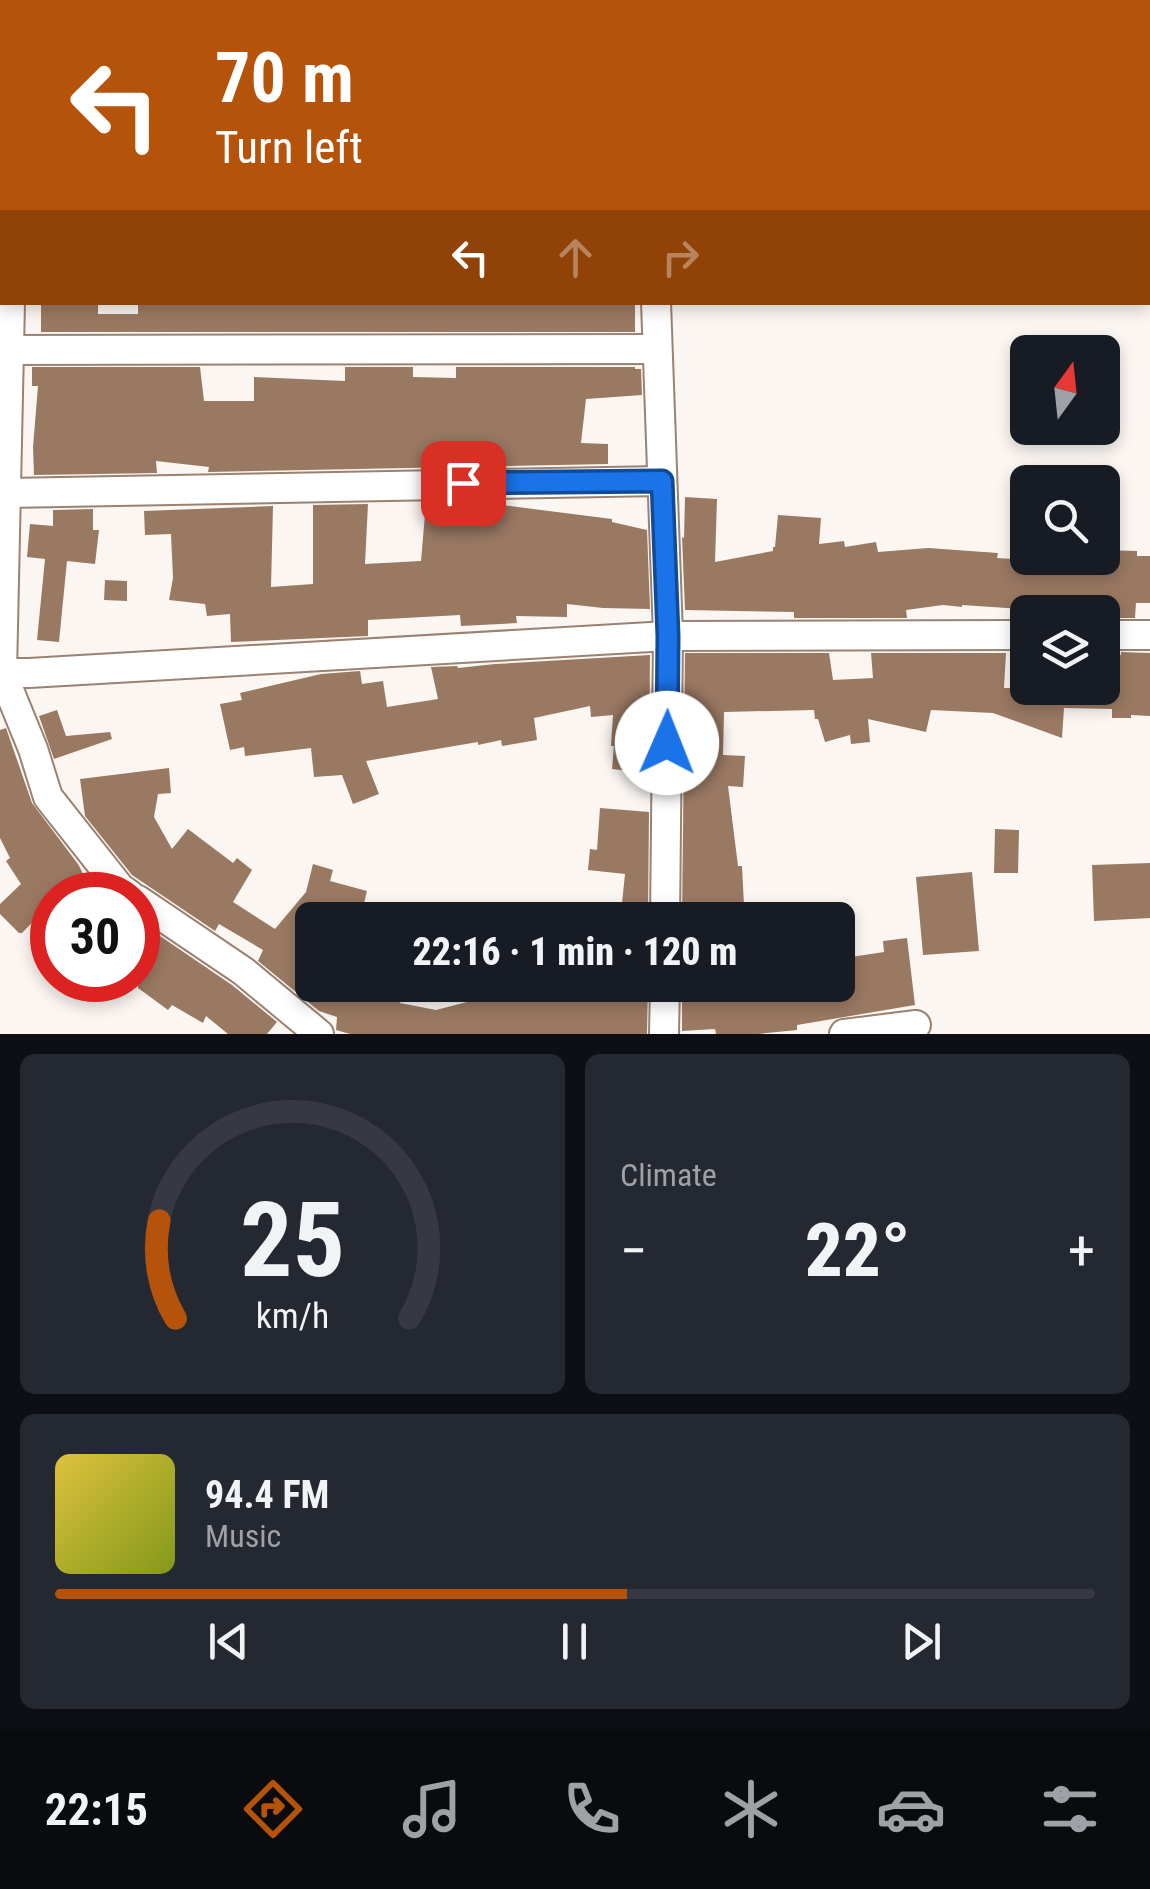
<!DOCTYPE html>
<meta charset="utf-8">
<style>
:root{--surface:#171b24;--page:#242831;--text:#f1f3f6;--muted:#9ea1a6;--line:#363941;--accent:#b45309}
body{margin:0;font-family:"Roboto Condensed",sans-serif;background:var(--page);color:var(--text);height:100vh;display:flex;flex-direction:column;font-size:38px;white-space:nowrap}
*{box-sizing:border-box;margin:0}
p{font-size:32px;color:var(--muted)}
.icon{flex:none;width:55px;height:55px;fill:none;stroke:currentColor;stroke-width:2;stroke-linecap:round;stroke-linejoin:round}
.map{position:relative;height:1034px;overflow:hidden}
.details{display:flex;flex-direction:column;gap:20px;padding:20px;background:#0d0f14;flex:1}
.details>*{flex:none}
.banner{position:absolute;left:0px;top:0px;width:1150px;height:305px;box-shadow:0 5px 15px #0003;background:#b45309;color:#fff;overflow:hidden}
.needle{width:65px;rotate:15deg}
.buttons{position:absolute;left:1010px;top:335px;display:grid;gap:20px}
.buttons a{display:grid;place-items:center;width:110px;height:110px;border-radius:15px;background:var(--surface);box-shadow:0 5px 15px #0003;font-size:50px}
.speed{position:absolute;left:30px;top:872px;display:flex;gap:20px;font-size:50px;font-weight:700;text-align:center}
.speed>*{display:grid;place-content:center;width:130px;height:130px;border-radius:50%;background:var(--surface);box-shadow:0 5px 15px #0003;line-height:1}
.speed .limit{border:15px solid #d22;background:#fff;color:#111}
.pin{position:absolute;display:grid;place-items:center;width:85px;height:85px;color:#fff;margin:-42px;border-radius:20px;box-shadow:0 5px 15px #0006}
.me{position:absolute;width:110px;margin:-55px;rotate:1deg;stroke-linejoin:round;filter:drop-shadow(0 0 8px #0008)}
.turn{display:flex;align-items:center;gap:35px;height:210px;padding:0 50px;font-size:45px}
.turn .icon{width:130px;height:130px;stroke-width:2.5}
.turn b{display:block;font-size:70px;line-height:85px}
.lanes{display:flex;align-items:center;height:95px;padding:0 50px;background:#0003;justify-content:center;gap:50px;direction:ltr}
.lanes .off{opacity:.35}
.big{font-size:75px;font-weight:800;line-height:1.1}
.details .widget{flex:1;display:flex;flex-direction:column;justify-content:center;gap:15px;min-width:0;padding:0 35px;border-radius:15px;background:var(--page)}
.details .dial{align-items:center;gap:0}
.dial svg{height:260px;overflow:visible;fill:none;stroke:var(--line);stroke-width:7;stroke-linecap:round;text-anchor:middle}
.dial text{fill:var(--text);stroke:none}
.song{display:flex;align-items:center;gap:30px}
.cover{width:120px;height:120px;border-radius:15px;background:linear-gradient(135deg,hsl(50 70% 55%),hsl(70 70% 35%))}
.played{height:10px;border-radius:5px;background:linear-gradient(90deg,var(--accent) 55%,var(--line) 55%)}
.keys{display:flex;justify-content:space-around;direction:ltr}
.heat{display:flex;justify-content:space-between;align-items:center;font-size:55px;direction:ltr}
.details .tiles{flex:1;display:grid;gap:20px;grid-template-columns:1fr 1fr}
.widget:last-child{grid-column:span 2}
.trip{position:absolute;left:295px;top:902px;width:560px;height:100px;border-radius:15px;background:var(--surface);box-shadow:0 5px 15px #0003;font-weight:800;line-height:100px;text-align:center}
.menu{display:flex;height:160px;justify-content:space-around;align-items:center;background:#090b0e;color:var(--muted)}
.menu .icon{width:70px;height:70px}
.menu .selected{color:var(--accent)}
.menu b{font-size:45px;color:var(--text)}
.map>svg:first-child{display:block}
.building{fill:#9a7963}
.lines{fill:none;stroke-linecap:round;stroke-linejoin:round}
.street-casing{stroke:#9a8272;stroke-width:32}
.street{stroke:#fff;stroke-width:28}
.route-casing{stroke:#114b97;stroke-width:25}
.route{stroke:#1a73e8;stroke-width:18}
</style>
<div class="map">
<svg width="1150" height="1034" viewBox="0 0 1150 1034">
<rect width="100%" height="100%" fill="#fbf6f2"/>
<g class="building">
<polygon points="41,302 98,302 98,314 138,314 138,302 635,303 635,332 41,332"/>
<polygon points="32,367 200,367 204,401 254,401 254,377 345,381 345,367 413,367 413,377 456,378 456,367 635,367 635,369 641,369 642,395 586,399 581,443 608,444 608,464 208,472 209,467 156,461 157,473 34,475 33,447 38,386 32,386"/>
<polygon points="685,497 717,499 715,562 773,551 773,547 775,547 778,515 821,518 819,544 844,541 845,547 876,542 878,552 928,548 998,553 997,558 1085,563 1085,558 1102,558 1102,550 1137,551 1137,556 1150,556 1150,603 1136,603 1135,618 1102,618 1102,612 1067,612 962,605 962,607 943,605 906,610 907,618 794,618 794,612 685,610 682,537 684,538"/>
<polygon points="478,502 612,519 612,522 647,530 650,609 603,608 567,604 567,617 516,616 517,623 461,626 460,615 368,620 368,636 231,642 230,614 207,616 205,604 169,600 173,578 171,534 145,535 144,511 273,506 271,587 313,584 313,505 368,504 365,564 421,561 426,503"/>
<polygon points="93,509 93,530 99,530 95,564 67,561 59,642 37,640 45,559 27,557 30,524 53,526 53,510"/>
<polygon points="105,580 127,581 127,601 104,600"/>
<polygon points="1121,652 1150,653 1150,716 1131,715 1131,718 1112,718 1112,709 1064,708 1062,738 993,713 931,710 926,732 868,719 870,742 851,744 850,735 825,742 818,719 815,719 814,710 724,712 723,755 745,756 743,787 728,786 738,866 742,866 744,905 733,906 734,920 682,920 685,653 829,653 833,680 873,678 871,653 1006,653 1004,688 1102,688 1102,653 1121,655"/>
<polygon points="650,655 649,773 612,769 614,746 611,746 613,715 591,717 590,706 534,718 537,740 502,746 501,740 478,745 478,742 366,761 379,794 353,804 342,775 314,777 311,748 245,756 244,747 230,750 220,704 242,700 240,693 321,674 360,671 362,684 383,681 387,707 438,699 431,667 457,666 458,668 495,664"/>
<polygon points="57,710 66,736 110,732 112,739 54,759 39,716"/>
<polygon points="6,728 32,803 78,864 94,895 52,895 52,902 22,933 19,933 0,914 0,904 21,884 6,861 10,858 0,838 0,730"/>
<polygon points="169,768 171,793 158,794 154,817 172,849 188,829 233,863 237,858 252,870 233,902 275,929 306,892 313,864 333,870 330,881 367,891 360,920 321,920 312,917 312,985 403,985 400,1003 436,1010 471,1001 468,985 648,985 647,1034 350,1034 336,1030 337,1017 319,1011 258,961 263,950 219,924 215,931 132,875 85,816 80,779"/>
<polygon points="600,808 649,812 648,915 621,913 625,874 588,870 590,849 597,850"/>
<polygon points="995,829 1019,830 1018,873 994,873"/>
<polygon points="1150,863 1150,918 1094,921 1092,865"/>
<polygon points="972,872 979,951 923,955 916,877"/>
<polygon points="138,921 232,985 277,1022 267,1034 228,1034 206,1016 203,1023 172,1005 168,1010 138,988"/>
<polygon points="907,938 915,1005 797,1025 797,1030 758,1034 716,1034 715,1029 682,1031 682,985 838,985 838,959 884,952 883,941"/>
</g>
<g class="lines">
<g class="street-casing">
<g id="street">
<polyline points="1148,54 1150,54"/>
<polyline points="0,133 2,133"/>
<polyline points="10,302 2,673 33,749 48,797 120,888 130,895"/>
<polyline points="656,302 668,636 665,920"/>
<polyline points="0,350 657,349"/>
<polyline points="6,493 662,481"/>
<polyline points="1102,635 1150,635"/>
<polyline points="0,673 29,673 668,636 1028,635"/>
<polyline points="138,900 243,971 319,1034"/>
<polyline points="664,1034 665,985"/>
<polyline points="844,1034 916,1025"/>
</g>
</g>
<use href="#street" class="street"/>
</g>
<g class="lines">
<g class="route-casing">
<polyline id="route" points="463,483 662,481 668,636 667,743"/>
</g>
<use href="#route" class="route"/>
</g>
</svg>
<div class="buttons">
<a><svg class="needle" viewBox="-14 -14 28 28"><path d="M0-13l5 13h-10z" fill="#e53935"/><path d="M0 13l5-13h-10z" fill="#9ea1a6"/></svg></a>
<a><svg class="icon" aria-label="search" viewBox="0 0 24 24"><circle cx="10" cy="10" r="6"/><path d="M15 15l6 6"/></svg></a>
<a><svg class="icon" aria-label="layers" viewBox="0 0 24 24"><path d="M12 4l9 5-9 5-9-5zM3 14l9 5 9-5"/></svg></a>
</div>
<div class="speed"><div class="limit">30</div></div>
<div class="pin" style="left:463px;top:483px;background:#d93025"><svg class="icon" aria-label="arrive" viewBox="0 0 24 24"><path d="M6 21V4h12l-3 4 3 4H6"/></svg></div>
<svg class="me" style="left:667px;top:743px" viewBox="-20 -20 40 40"><circle r="19" fill="#fff"/><path d="M0-13L10 11 0 6-10 11z" fill="#1a73e8"/></svg>
<div class="trip">22:16 · 1 min · 120 m</div>
<div class="banner">
<div class="turn"><svg class="icon" aria-label="left" viewBox="0 0 24 24"><path d="M17 20v-9H6M10 6l-5 5 5 5"/></svg><div><b>70 m</b>Turn left</div></div>
<div class="lanes"><svg class="icon" aria-label="left" viewBox="0 0 24 24"><path d="M17 20v-9H6M10 6l-5 5 5 5"/></svg><svg class="icon off" aria-label="ahead" viewBox="0 0 24 24"><path d="M12 20V5M6 11l6-6 6 6"/></svg><svg class="icon off" aria-label="right" viewBox="0 0 24 24"><path d="M7 20v-9h11M14 6l5 5-5 5"/></svg></div>
</div>
</div>
<section class="details">
<div class="tiles">
<div class="widget dial"><svg viewBox="0 0 100 80">
<path d="M14 69A42 42 0 1 1 86 69"/>
<path d="M14 69A42 42 0 0 1 9 39" stroke="#b45309"/>
<text x="50" y="56" font-size="32" font-weight="700">25</text>
<text x="50" y="72" font-size="11">km/h</text>
</svg></div>
<div class="widget"><p>Climate</p>
<div class="heat"><a>−</a><b class="big">22°</b><a>+</a></div>
</div>
<div class="widget">
<div class="song"><i class="cover"></i><div><b>94.4 FM</b><p>Music</p></div></div>
<div class="played"></div>
<div class="keys"><svg class="icon" aria-label="previous" viewBox="0 0 24 24"><path d="M18 5L8 12l10 7zM5 5v14"/></svg><svg class="icon" aria-label="pause" viewBox="0 0 24 24"><path d="M8 5v14M16 5v14"/></svg><svg class="icon" aria-label="next" viewBox="0 0 24 24"><path d="M6 5l10 7-10 7zM19 5v14"/></svg></div>
</div>
</div>
</section>
<nav class="menu">
<b>22:15</b>
<svg class="icon selected" aria-label="directions" viewBox="0 0 24 24"><path d="M12 3l9 9-9 9-9-9zM9 14v-3h6M13 9l2 2-2 2"/></svg>
<svg class="icon" aria-label="music" viewBox="0 0 24 24"><path d="M9 18V5l10-2v13"/><circle cx="6" cy="18" r="3"/><circle cx="16" cy="16" r="3"/></svg>
<svg class="icon" aria-label="phone" viewBox="0 0 24 24"><path d="M5 4h4l2 5-3 2q2 4 5 5l2-3 5 2v4C11 20 4 13 5 4z"/></svg>
<svg class="icon" aria-label="climate" viewBox="0 0 24 24"><path d="M12 3v18M4 7l16 10M4 17L20 7"/></svg>
<svg class="icon" aria-label="car" viewBox="0 0 24 24"><path d="M5 17H2v-5l4-1 3-4h7l3 4 3 1v5h-3M9 17h6M6 11h13"/><circle cx="7" cy="17" r="2"/><circle cx="17" cy="17" r="2"/></svg>
<svg class="icon" aria-label="filters" viewBox="0 0 24 24"><path d="M4 7h16M4 17h16"/><circle cx="9" cy="7" r="2"/><circle cx="15" cy="17" r="2"/></svg>
</nav>
